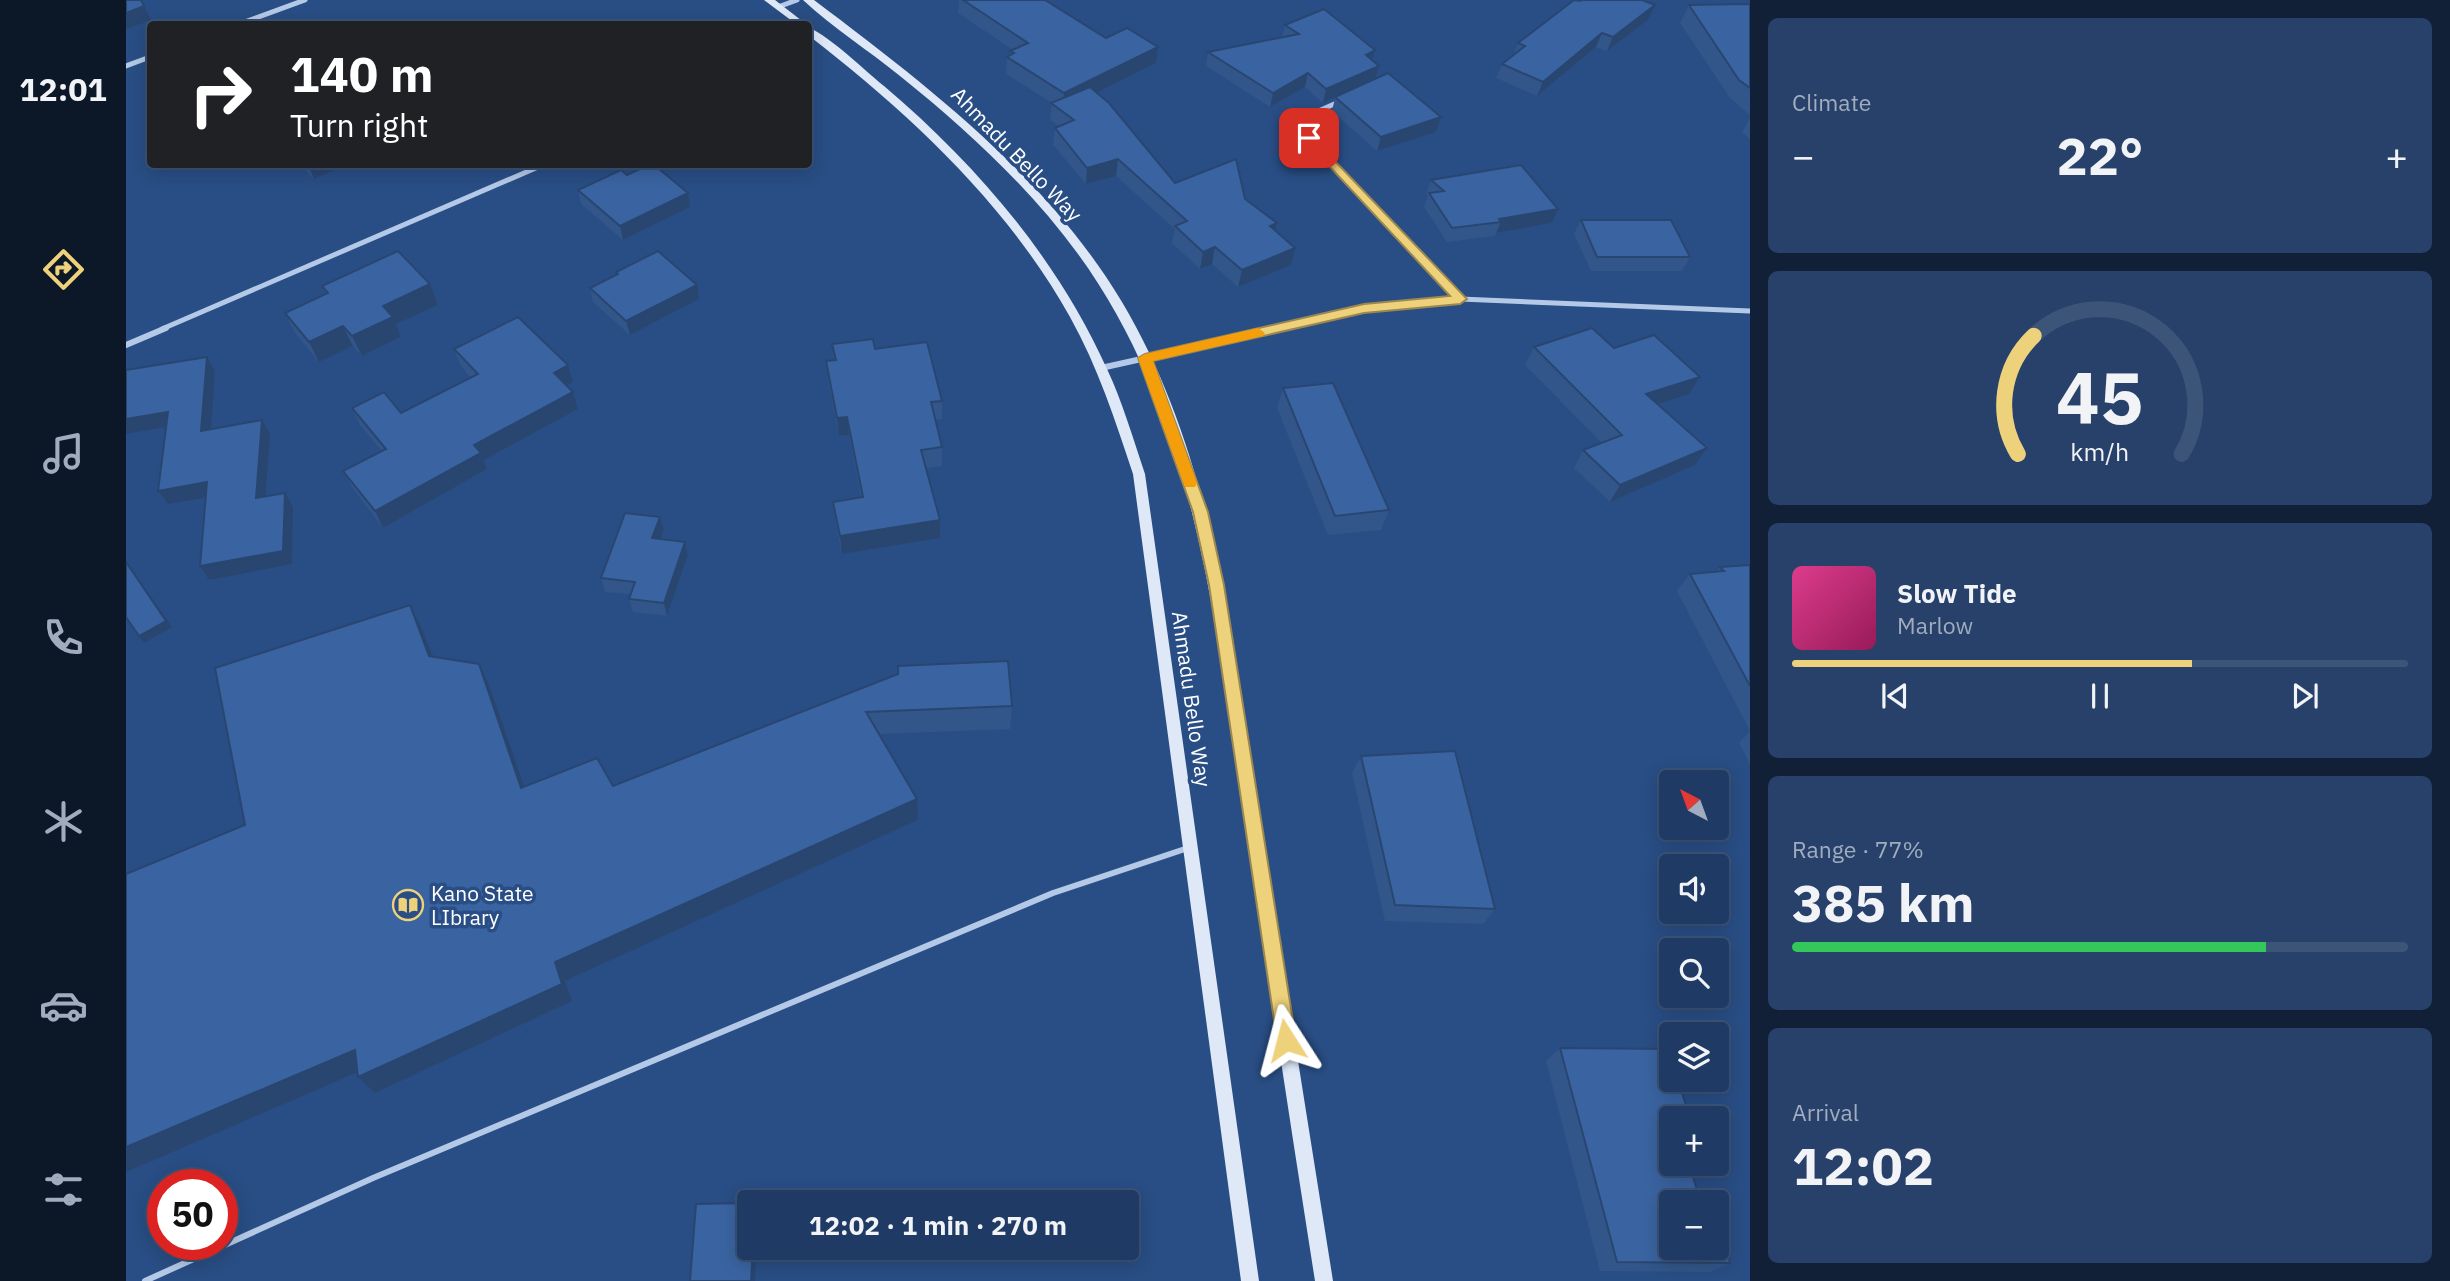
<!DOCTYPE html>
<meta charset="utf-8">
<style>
:root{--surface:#1f3a64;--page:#27416a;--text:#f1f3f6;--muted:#a1adbf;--line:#3c5478;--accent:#eed17b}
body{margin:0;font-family:"IBM Plex Sans",sans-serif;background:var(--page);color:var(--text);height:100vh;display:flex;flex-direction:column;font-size:26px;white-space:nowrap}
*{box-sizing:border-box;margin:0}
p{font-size:23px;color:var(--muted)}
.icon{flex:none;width:38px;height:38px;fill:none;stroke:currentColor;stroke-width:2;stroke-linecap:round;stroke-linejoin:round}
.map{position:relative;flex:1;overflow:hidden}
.side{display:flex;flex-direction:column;gap:18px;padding:18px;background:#112037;width:700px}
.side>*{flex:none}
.banner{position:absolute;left:21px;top:21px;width:665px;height:147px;border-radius:7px;box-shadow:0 4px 18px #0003,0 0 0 2px var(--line);background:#202124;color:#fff;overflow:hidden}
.needle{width:46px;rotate:319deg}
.tools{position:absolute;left:1533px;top:770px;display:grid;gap:14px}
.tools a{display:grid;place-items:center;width:70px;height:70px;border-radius:7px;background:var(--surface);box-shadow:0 4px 18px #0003,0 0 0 2px var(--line);font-size:35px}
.speed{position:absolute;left:21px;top:1169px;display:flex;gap:14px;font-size:35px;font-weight:700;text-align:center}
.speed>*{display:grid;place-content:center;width:91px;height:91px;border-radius:50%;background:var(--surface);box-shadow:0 4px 18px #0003,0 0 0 2px var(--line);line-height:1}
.speed .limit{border:10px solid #d22;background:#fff;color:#111}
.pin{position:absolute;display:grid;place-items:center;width:60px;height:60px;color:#fff;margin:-30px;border-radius:14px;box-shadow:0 4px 10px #0006}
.me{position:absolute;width:77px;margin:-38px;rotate:351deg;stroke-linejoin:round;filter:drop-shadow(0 0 5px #0008)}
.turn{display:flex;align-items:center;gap:24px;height:147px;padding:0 28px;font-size:32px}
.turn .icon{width:91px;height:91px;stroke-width:2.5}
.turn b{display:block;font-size:49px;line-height:60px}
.big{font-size:52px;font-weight:700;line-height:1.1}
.side .tile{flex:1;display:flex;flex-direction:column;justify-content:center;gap:10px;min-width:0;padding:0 24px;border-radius:10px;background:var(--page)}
.side .dial{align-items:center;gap:0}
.dial svg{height:182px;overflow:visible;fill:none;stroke:var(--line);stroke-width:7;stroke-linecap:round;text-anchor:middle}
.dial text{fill:var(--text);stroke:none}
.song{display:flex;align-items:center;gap:21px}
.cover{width:84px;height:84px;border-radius:10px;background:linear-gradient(135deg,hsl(330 70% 55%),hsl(330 70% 35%))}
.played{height:7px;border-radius:4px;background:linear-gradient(90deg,var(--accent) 65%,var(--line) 65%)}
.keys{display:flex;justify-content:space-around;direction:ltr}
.heat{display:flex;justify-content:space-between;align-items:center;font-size:38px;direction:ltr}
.charge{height:10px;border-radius:5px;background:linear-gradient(90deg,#34c759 77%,var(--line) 0)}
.trip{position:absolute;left:611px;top:1190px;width:402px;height:70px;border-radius:7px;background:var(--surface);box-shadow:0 4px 18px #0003,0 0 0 2px var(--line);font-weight:700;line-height:70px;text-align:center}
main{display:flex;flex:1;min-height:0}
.tabs{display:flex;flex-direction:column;width:126px;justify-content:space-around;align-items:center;background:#0c1728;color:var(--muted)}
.tabs .icon{width:49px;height:49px}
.tabs .current{color:var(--accent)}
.tabs b{font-size:32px;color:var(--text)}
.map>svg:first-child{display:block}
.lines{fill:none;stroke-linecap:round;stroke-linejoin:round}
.service{stroke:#b4c9e7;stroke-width:6}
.minor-far1{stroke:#b4c9e7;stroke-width:5}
.minor{stroke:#b4c9e7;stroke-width:6}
.secondary{fill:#dee8f7;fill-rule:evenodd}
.wall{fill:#32568a}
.shaded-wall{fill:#294671}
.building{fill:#3a64a1;stroke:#294671;stroke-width:2}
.route{fill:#eed17b;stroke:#9b8850;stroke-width:2}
.slow{fill:#f59e0b}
.labels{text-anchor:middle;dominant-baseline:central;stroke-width:7;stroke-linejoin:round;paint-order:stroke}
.street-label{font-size:21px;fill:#fff;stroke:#294e85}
.poi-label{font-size:21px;fill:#fff;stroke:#294e85;text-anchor:start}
</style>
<main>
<nav class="tabs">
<b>12:01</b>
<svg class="icon current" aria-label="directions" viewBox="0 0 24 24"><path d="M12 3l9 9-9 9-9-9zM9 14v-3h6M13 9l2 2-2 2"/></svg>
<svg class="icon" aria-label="music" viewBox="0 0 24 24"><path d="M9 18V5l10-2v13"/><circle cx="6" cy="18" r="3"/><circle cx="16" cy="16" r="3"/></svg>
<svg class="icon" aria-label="phone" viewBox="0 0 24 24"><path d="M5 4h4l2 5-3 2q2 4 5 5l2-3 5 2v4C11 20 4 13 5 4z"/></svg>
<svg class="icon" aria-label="climate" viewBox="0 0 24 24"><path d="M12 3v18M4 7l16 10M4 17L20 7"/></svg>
<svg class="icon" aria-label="car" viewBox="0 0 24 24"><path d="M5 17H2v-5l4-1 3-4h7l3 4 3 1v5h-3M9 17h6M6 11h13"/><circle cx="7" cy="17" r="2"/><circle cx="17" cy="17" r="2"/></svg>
<svg class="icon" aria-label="filters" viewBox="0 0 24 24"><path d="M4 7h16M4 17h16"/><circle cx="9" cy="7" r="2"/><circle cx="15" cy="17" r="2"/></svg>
</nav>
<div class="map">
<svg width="1624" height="1281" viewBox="0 0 1624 1281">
<rect width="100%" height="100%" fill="#294e85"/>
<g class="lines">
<polyline class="service" points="19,1281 247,1178 927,893 1062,848"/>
<g class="minor-far1">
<polyline points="652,7 671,0"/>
<polyline points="113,24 179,0"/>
<polyline points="0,66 24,57"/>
<polyline points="1213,102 1190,112 1180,124 1183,138 1334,299"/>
<polyline points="36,329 419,164"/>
<polyline points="1147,329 1238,309 1334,299 1624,311"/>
</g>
<g class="minor">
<polyline points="0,345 40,328"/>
<polyline points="975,368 1155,328"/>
</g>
<g class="secondary">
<polygon points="638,0 649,0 680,24 670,24"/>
<path d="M677,0h11c114,86 233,177 308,302 91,153 109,335 136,507 25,157 50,315 75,472h-18c-24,-152 -47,-305 -70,-457 -29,-195 -47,-406 -167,-570 -49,-67 -113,-126 -178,-178 -32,-26 -67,-48 -97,-76z"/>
<path d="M682,27c24,11 55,42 76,59 92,78 173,172 223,283 16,34 26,70 38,105l114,807h-18l-108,-807c-18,-54 -35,-107 -63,-157 -64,-114 -160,-203 -262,-282z"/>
</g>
</g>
<g class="wall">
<polygon points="833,0 919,0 980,38 1030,63 971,93 1049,183 1119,199 1151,223 1149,231 1165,265 1112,287 1086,264 1074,269 1046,243 1049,229 990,176 960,184 927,145 929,128 933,126 924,120 926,103 880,74 881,57 884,55 884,51 887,50 832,13"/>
<polygon points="1454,1 1529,5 1523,19 1481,51 1470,47 1411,96 1370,78 1376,64 1387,55 1392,43"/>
<polygon points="1624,4 1624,115 1604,98 1554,23 1563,5"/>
<polygon points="1159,25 1249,50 1246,60 1249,79 1310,132 1251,151 1206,111 1209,98 1197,103 1179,87 1144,107 1080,66 1082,52 1156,37"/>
<polygon points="1624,118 1624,139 1616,132"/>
<polygon points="173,164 222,164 188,179"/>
<polygon points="1305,180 1432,209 1426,223 1370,233 1369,236 1321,242 1298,207 1302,196 1300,194"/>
<polygon points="452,190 562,193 564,207 497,240 455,204"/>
<polygon points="1455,220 1564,257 1556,271 1465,271 1448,234"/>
<polygon points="490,272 573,299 504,335 467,302 464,288 491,275"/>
<polygon points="196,286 312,305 270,324 275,337 236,356 227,346 193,362 169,333 159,313 200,294"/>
<polygon points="706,344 749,349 816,401 816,419 809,420 816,447 816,466 800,468 814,538 716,554 709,519 707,502 735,497 723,435 713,436 702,380 700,361 708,360"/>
<polygon points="1408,347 1563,394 1532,405 1569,465 1484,502 1448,468 1457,450 1476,443 1399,365"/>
<polygon points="328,349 442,365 447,382 441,386 447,392 452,409 358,460 361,469 257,528 226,487 217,471 256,451 234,425 226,408 275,413 345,378 335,366"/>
<polygon points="1157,388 1263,510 1255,530 1202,535 1151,408"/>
<polygon points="534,517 538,530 535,539 559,542 562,555 541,616 507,612 503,599 504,594 479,592 475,578"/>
<polygon points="1624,565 1624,731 1551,591 1564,574 1591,572 1594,567"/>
<polygon points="296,629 307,657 353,664 364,687 398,787 487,786 772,674 886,706 884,729 753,734 792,820 439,981 446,1001 249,1093 232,1077 231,1072 119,825"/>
<polygon points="1624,731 1624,764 1613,743"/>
<polygon points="1235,756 1369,909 1357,924 1259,921 1226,773"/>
<polygon points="1434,1048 1545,1118 1572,1193 1604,1263 1584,1272 1474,1271 1420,1061"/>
</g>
<g class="shaded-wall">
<polygon points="1529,5 1523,19 1481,51 1487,37"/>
<polygon points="18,6 25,20 0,29 0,13"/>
<polygon points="1476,33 1470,47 1411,96 1417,82"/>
<polygon points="1032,47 1030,63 937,110 938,93"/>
<polygon points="1249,50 1245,64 1240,55"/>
<polygon points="1253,66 1249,80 1197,103 1200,89"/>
<polygon points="1182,73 1179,87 1144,107 1147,93"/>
<polygon points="1315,117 1310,132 1251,151 1255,137"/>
<polygon points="992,159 990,176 960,184 961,168"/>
<polygon points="182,164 222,164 188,179"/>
<polygon points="562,193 564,207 497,240 494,226"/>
<polygon points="1432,209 1426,223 1370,233 1375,222 1373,219"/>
<polygon points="1151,223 1147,240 1144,226"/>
<polygon points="1089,247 1086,264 1074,269 1077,252"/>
<polygon points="1169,248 1165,265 1112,287 1116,270"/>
<polygon points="304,284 312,305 270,324 275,337 236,356 226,336 257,306"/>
<polygon points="571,285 573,299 504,335 500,321"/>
<polygon points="217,326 227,346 193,362 183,342"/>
<polygon points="81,357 89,371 84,444 75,431"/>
<polygon points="442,365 447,382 433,390 428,373"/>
<polygon points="1574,377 1563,394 1510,412 1520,394"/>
<polygon points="447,392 452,409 358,460 361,469 257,528 249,511 348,445"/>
<polygon points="42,412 51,425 0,434 0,419"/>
<polygon points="721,417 723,435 713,436 711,418"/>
<polygon points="136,420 144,434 138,512 130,498"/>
<polygon points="1581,448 1569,465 1484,502 1494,485"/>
<polygon points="81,482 90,496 42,504 32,491"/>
<polygon points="159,493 167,507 166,564 83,580 74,566"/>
<polygon points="534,517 538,530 530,551 526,538"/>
<polygon points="814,520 814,538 716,554 714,536"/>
<polygon points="559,542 562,555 541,616 538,603"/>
<polygon points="0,561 46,627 18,643 13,636"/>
<polygon points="284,605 296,629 316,679 303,656"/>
<polygon points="353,664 364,687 406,809 395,788"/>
<polygon points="791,799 792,820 439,981 446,1001 249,1093 232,1077 429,962"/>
<polygon points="229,1050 246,1066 0,1172 0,1147"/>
<polygon points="627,1248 630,1248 629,1281 625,1281"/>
</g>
<g class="building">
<polygon points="0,0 15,0 18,6 0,13"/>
<polygon points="837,0 919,0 980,38 1001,28 1032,47 938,93 881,57 888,53 884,51 902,43"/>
<polygon points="1448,0 1454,1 1456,0 1516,0 1529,5 1487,37 1476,33 1417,82 1376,64 1399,46 1392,43"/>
<polygon points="1624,4 1624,88 1613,80 1563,5"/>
<polygon points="1198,9 1249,50 1240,55 1253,66 1200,89 1182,73 1147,93 1082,52 1173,34 1159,25"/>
<polygon points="1262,73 1315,117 1255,137 1209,97"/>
<polygon points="964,87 983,103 1049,183 1110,159 1119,199 1151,223 1144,226 1169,248 1116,270 1089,247 1077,252 1049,226 1061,221 992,159 961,168 929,128 948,120 925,103"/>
<polygon points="524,164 527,164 562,193 494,226 452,190 495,170 501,175"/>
<polygon points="1395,165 1432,209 1373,219 1375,222 1326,228 1303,193 1318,191 1305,180"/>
<polygon points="1455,220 1545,220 1564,257 1471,257"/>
<polygon points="272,251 304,284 257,306 267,317 226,336 217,326 183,342 159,313 202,293 196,286"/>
<polygon points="532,251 571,285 500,321 464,288 492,274 490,272"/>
<polygon points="392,317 442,365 428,373 447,392 348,445 355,453 249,511 217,471 260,449 226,408 258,392 275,413 352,374 328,349"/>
<polygon points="1466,328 1488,348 1528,335 1574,377 1520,394 1581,448 1494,485 1457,450 1496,435 1408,347"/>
<polygon points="747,339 749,349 801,342 816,401 805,402 816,447 795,450 814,520 714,536 707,502 737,497 721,417 711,418 700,361 710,360 706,344"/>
<polygon points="81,357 75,431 136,420 130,498 159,493 157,551 74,566 81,482 32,491 42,412 0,419 0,370"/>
<polygon points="1207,383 1263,510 1209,516 1157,388"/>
<polygon points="499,513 534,517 526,538 559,542 538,603 503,599 509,582 475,578"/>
<polygon points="0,562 40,621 13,636 0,617"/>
<polygon points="1624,565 1624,686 1564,574 1598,571 1594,567"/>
<polygon points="284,605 303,656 353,664 395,788 471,758 487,786 772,674 772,666 882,661 886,706 740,712 791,799 429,962 436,984 232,1077 229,1050 0,1147 0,874 119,825 89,668"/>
<polygon points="1329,751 1369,909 1269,905 1235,756"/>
<polygon points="1434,1048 1543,1049 1545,1057 1545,1080 1552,1080 1564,1118 1545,1118 1545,1164 1563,1164 1572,1193 1583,1194 1585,1202 1545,1202 1545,1248 1591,1248 1591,1220 1604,1263 1491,1262"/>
<polygon points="623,1203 623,1248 627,1248 625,1281 564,1281 570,1204"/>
</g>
<polygon class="route" points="1183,134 1341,299 1334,304 1238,313 1027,361 1082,512 1098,585 1170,1040 1167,1047 1160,1050 1154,1047 1151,1040 1083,585 1067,512 1012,358 1019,354 1238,304 1324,296 1179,140 1177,138"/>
<polygon class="slow" points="1132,328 1139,333 1137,336 1027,361 1071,483 1069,487 1059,487 1012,358 1019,354"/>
<defs>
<g id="library-ring" transform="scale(1.575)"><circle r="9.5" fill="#294e85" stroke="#eed17b" stroke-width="1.5"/><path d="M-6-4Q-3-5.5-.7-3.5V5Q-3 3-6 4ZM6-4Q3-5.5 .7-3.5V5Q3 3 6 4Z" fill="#eed17b"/></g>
</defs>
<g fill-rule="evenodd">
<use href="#library-ring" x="282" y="905"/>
</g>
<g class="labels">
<g class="street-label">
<text transform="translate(891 154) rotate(46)">Ahmadu Bello Way</text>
<text transform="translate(1066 699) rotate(82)">Ahmadu Bello Way</text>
</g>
<g class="poi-label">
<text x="305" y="893">Kano State<tspan x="305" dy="24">LIbrary</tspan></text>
</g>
</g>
</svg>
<div class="tools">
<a><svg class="needle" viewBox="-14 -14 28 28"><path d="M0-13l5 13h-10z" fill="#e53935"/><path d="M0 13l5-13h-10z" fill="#a1adbf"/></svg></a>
<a><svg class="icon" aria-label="sound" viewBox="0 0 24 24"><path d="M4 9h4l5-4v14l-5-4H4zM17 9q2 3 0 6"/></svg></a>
<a><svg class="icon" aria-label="search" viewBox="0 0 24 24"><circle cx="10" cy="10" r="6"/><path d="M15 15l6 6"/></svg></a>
<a><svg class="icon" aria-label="layers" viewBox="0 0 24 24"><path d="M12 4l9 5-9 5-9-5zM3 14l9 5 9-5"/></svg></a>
<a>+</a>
<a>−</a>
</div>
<div class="speed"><div class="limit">50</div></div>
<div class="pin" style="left:1183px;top:138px;background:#d93025"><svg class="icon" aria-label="arrive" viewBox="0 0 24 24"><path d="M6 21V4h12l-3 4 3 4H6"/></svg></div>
<svg class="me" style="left:1160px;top:1040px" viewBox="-20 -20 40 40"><path d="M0-17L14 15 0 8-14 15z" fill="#eed17b" stroke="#fff" stroke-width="4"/></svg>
<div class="trip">12:02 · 1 min · 270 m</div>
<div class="banner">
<div class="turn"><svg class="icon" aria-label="right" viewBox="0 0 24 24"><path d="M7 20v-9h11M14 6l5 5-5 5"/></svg><div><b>140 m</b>Turn right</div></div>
</div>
</div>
<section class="side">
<div class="tile"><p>Climate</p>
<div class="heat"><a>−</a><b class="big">22°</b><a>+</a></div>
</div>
<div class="tile dial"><svg viewBox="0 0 100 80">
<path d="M14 69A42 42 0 1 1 86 69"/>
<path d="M14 69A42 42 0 0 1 21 17" stroke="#eed17b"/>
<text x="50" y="56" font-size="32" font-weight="700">45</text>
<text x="50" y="72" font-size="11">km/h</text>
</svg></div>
<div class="tile">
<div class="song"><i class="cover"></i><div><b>Slow Tide</b><p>Marlow</p></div></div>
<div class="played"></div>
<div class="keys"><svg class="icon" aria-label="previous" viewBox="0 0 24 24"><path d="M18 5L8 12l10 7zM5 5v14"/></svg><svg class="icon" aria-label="pause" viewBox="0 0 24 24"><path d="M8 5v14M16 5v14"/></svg><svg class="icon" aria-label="next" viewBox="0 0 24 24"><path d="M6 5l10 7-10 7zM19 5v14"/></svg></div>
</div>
<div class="tile"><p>Range · 77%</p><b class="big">385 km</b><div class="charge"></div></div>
<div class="tile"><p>Arrival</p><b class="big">12:02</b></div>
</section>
</main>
